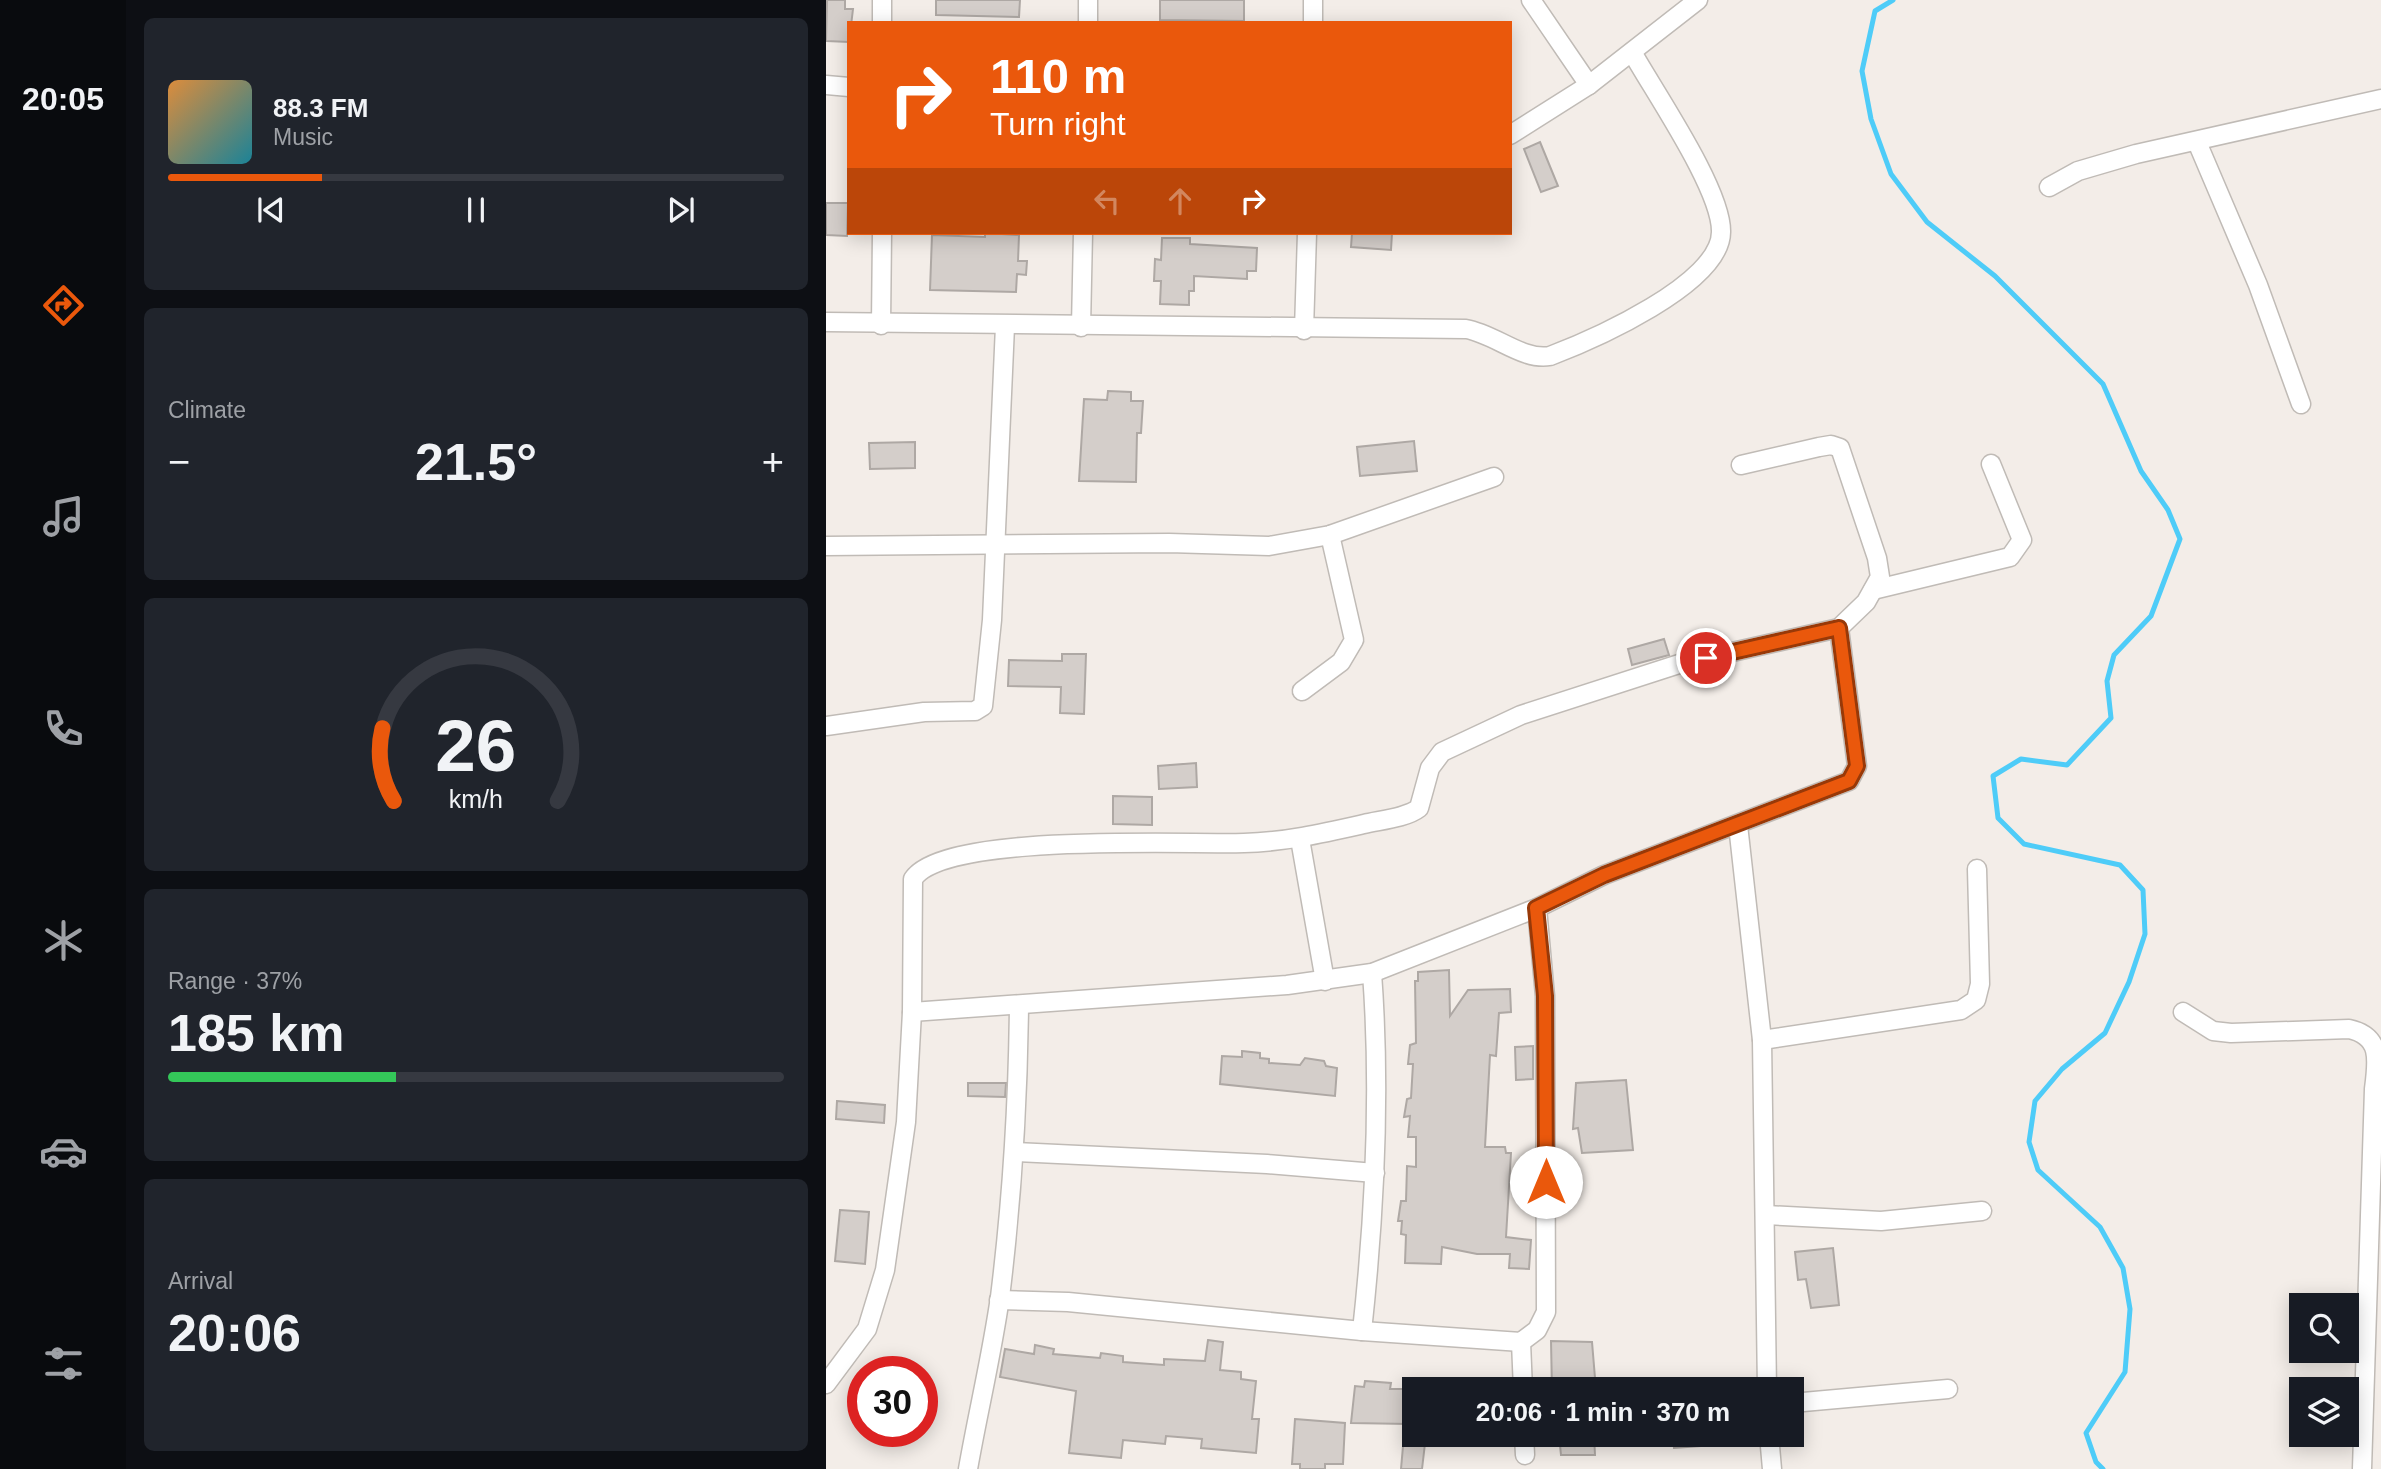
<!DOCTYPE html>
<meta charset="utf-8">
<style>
:root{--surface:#171b24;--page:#20242c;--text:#f1f3f6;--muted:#9ea1a6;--line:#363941;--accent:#ea580c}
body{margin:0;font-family:Arial,sans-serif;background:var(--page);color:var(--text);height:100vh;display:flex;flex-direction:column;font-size:26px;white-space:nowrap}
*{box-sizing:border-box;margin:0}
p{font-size:23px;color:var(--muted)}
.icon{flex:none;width:38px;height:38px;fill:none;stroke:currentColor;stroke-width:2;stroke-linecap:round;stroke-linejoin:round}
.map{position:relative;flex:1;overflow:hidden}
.panel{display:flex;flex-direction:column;gap:18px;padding:18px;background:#0d0f14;width:700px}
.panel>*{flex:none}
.banner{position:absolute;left:21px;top:21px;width:665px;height:214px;border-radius:0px;box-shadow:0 4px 18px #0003;background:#ea580c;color:#fff;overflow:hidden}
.buttons{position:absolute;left:1463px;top:1293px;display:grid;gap:14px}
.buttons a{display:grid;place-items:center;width:70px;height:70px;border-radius:0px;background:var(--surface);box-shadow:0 4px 18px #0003;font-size:35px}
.speed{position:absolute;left:21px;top:1356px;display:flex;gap:14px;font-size:35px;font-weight:700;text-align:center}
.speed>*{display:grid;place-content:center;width:91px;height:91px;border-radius:50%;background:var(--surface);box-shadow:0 4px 18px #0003;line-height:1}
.speed .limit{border:10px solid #d22;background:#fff;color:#111}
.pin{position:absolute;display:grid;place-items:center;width:60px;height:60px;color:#fff;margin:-30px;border:4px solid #fff;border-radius:50%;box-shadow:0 2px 7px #0007}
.me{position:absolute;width:77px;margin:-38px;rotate:0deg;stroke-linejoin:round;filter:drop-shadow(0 0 5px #0008)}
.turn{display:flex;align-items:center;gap:24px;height:147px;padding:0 28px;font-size:32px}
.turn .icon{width:91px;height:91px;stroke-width:2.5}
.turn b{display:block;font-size:49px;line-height:60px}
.lanes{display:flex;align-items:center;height:66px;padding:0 28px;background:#0003;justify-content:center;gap:35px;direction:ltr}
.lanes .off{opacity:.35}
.big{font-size:52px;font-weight:700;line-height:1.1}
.panel .card{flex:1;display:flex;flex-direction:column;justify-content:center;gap:10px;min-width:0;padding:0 24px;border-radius:10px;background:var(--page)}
.panel .dial{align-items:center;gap:0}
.dial svg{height:182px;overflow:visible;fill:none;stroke:var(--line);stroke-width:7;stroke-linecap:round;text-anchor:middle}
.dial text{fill:var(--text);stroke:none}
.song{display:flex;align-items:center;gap:21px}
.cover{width:84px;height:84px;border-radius:10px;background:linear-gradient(135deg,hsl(30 70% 55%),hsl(190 70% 35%))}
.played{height:7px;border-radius:4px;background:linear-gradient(90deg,var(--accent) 25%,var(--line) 25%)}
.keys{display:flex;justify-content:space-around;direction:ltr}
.heat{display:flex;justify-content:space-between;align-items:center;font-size:38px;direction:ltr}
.charge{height:10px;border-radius:5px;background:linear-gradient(90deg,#34c759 37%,var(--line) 0)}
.trip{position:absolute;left:576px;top:1377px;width:402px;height:70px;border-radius:0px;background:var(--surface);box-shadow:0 4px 18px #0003;font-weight:700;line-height:70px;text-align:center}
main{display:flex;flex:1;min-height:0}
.menu{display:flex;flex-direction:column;width:126px;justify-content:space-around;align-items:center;background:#090b0e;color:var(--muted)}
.menu .icon{width:49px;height:49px}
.menu .on{color:var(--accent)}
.menu b{font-size:32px;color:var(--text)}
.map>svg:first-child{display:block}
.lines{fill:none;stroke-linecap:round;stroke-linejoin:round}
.stream{stroke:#4eccf8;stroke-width:5}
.building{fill:#d4ceca;stroke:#aea8a4;stroke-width:2}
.minor-casing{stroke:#c0bbb6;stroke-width:21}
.minor{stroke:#fff;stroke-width:18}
.route-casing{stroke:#983908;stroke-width:18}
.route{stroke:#ea580c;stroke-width:12}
</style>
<main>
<nav class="menu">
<b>20:05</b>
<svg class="icon on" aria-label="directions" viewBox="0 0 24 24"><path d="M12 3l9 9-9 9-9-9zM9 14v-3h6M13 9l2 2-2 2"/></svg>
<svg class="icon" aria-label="music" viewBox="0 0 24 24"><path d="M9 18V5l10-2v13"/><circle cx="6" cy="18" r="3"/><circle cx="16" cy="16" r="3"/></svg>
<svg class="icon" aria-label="phone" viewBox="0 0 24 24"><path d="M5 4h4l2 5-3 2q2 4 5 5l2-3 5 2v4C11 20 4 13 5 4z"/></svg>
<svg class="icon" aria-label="climate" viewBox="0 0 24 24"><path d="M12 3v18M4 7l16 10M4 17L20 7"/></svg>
<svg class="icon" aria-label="car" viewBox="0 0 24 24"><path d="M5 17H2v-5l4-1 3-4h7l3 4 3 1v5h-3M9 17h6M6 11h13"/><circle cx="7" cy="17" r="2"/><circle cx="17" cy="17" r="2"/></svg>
<svg class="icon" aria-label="filters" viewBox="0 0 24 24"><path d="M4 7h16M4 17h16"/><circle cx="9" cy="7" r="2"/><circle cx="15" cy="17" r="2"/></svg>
</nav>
<section class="panel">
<div class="card">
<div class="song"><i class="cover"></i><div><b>88.3 FM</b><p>Music</p></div></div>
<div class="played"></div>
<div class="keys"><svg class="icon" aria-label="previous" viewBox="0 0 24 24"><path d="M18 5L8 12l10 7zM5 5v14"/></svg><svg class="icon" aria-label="pause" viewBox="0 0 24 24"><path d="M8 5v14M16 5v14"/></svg><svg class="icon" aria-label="next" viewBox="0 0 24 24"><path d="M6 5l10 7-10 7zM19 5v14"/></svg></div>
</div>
<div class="card"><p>Climate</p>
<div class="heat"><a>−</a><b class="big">21.5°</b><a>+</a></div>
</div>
<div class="card dial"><svg viewBox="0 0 100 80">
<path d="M14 69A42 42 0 1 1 86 69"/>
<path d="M14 69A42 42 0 0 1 9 37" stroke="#ea580c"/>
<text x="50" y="56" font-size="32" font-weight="700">26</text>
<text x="50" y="72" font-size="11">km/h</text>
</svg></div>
<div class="card"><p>Range · 37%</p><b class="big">185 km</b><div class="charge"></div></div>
<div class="card"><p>Arrival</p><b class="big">20:06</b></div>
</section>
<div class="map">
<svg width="1555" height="1469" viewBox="0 0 1555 1469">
<rect width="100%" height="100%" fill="#f3ede8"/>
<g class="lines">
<polyline class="stream" points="1067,0 1049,11 1036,71 1045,119 1065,174 1101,222 1169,276 1277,384 1315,471 1342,510 1354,539 1325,616 1288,655 1281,681 1285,718 1241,765 1195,759 1167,776 1172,818 1198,844 1294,865 1317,890 1319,934 1303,982 1279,1033 1236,1069 1209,1101 1203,1142 1212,1170 1274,1227 1297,1268 1304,1309 1299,1372 1260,1433 1270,1462 1277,1469"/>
</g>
<g class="building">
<polygon points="1,0 19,0 19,9 27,9 23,42 0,41"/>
<polygon points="110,0 194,0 193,17 110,15"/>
<polygon points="334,0 418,0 418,21 334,20"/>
<polygon points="714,142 732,186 715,192 698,149"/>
<polygon points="0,203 22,203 21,236 0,235"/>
<polygon points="159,233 193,235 192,261 201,261 200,275 191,274 190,292 104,290 106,235 159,237"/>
<polygon points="526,233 566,233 565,250 525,247"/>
<polygon points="336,238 364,238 364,244 431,248 430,271 421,271 421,279 368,276 368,291 363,291 363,305 334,304 335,281 328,281 329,259 335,260"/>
<polygon points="282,391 305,392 305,401 317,401 315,433 311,433 310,482 253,481 258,399 281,400"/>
<polygon points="588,441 591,471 534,476 531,447"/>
<polygon points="89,442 89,468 44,469 43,443"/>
<polygon points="838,639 843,655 806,665 802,649"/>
<polygon points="236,654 260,654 258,714 234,713 235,687 182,686 183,660 236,661"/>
<polygon points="370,763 371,787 333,789 332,766"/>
<polygon points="287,796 326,797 326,825 287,824"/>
<polygon points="623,970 624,1016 642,990 684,989 685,1012 673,1013 670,1056 664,1055 659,1147 679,1147 680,1153 685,1153 680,1237 705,1240 703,1269 683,1268 684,1254 651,1254 616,1247 615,1264 579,1263 580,1235 575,1234 576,1221 572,1221 575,1201 580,1201 581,1166 590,1167 590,1137 582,1137 584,1116 578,1117 581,1099 585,1098 587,1064 582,1064 584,1045 590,1043 589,981 592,981 592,972"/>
<polygon points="707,1046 707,1079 690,1080 689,1047"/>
<polygon points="416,1051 434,1053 434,1058 443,1059 443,1063 474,1065 479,1058 498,1061 500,1066 511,1068 509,1096 394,1084 396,1056 416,1057"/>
<polygon points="800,1080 807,1150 756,1153 752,1128 747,1129 750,1083"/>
<polygon points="142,1083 180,1083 179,1097 142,1096"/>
<polygon points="11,1101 59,1105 58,1123 10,1119"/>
<polygon points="14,1210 43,1212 39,1264 9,1261"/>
<polygon points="1007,1248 1013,1305 985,1308 980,1279 972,1280 969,1252"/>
<polygon points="382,1340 397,1342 394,1370 415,1372 415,1379 430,1381 426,1419 433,1419 430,1453 375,1448 376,1439 340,1436 339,1444 297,1440 295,1458 243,1453 250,1391 174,1377 179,1349 208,1354 209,1345 228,1349 227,1354 274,1358 275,1353 297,1356 297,1362 338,1365 338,1359 379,1361"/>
<polygon points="725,1341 766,1342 770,1390 726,1390"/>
<polygon points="539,1381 565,1383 564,1389 585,1389 583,1424 525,1423 529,1386 538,1387"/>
<polygon points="469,1419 519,1423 517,1464 499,1464 499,1469 474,1469 474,1464 466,1464"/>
<polygon points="578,1435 600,1435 596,1469 575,1469"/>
<polygon points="733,1435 768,1435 769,1455 735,1455"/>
<polygon points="847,1435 887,1435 888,1445 848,1448"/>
</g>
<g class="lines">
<g class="minor-casing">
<g id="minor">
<polyline points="705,0 763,85"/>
<polyline points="56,23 56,0"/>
<polyline points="262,23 262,0"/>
<polyline points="487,23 487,0"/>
<polyline points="0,85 23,87"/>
<polyline points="684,135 763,85 872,0"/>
<polyline points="1371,142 1432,285 1475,404"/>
<polyline points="1223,187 1252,171 1310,154 1555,99"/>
<path d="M0,322l640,7c29,5 57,32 84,27 42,-16 171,-72 171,-124 1,-42 -66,-139 -89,-180"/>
<polyline points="55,325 56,233"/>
<polyline points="255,327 257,233"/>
<polyline points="478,330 481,233"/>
<polyline points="0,546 343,543 443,546 504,535 668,477"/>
<polyline points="1047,590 1184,557 1196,540 1165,464"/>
<polyline points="476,691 515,662 528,640 504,535"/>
<polyline points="0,726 98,712 149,711 157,706 166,620 179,326"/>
<polyline points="912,825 936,1040 941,1390"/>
<polyline points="474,839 499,981"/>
<polyline points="86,1012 461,985 546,973 711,908 778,875 1023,781 1031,766 1013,628"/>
<path d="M1357,1012l30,19 18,2 118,-4c32,7 29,30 25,60l-12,380"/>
<polyline points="936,1040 1135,1010 1150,1000 1154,984 1151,869"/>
<polyline points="189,1152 441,1164 549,1173"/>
<polyline points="940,1215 1055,1221 1156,1211"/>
<polyline points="173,1300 242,1302 536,1331 695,1342 711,1330 720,1312 719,996 711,908"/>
<path d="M536,1331c13,-119 19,-238 10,-358"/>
<polyline points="695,1342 697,1390"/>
<path d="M0,1384l41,-55 18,-59 21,-148 6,-110 1,-133c31,-47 270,-34 331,-36 41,-1 80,-10 120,-19 17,-4 42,-6 55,-16l11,-40 12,-16 79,-37 158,-51 160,-36 27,-26 14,-25 -3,-19 -37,-110 -9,-3 -12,2 -78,18"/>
<polyline points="966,1403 1122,1389"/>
<polyline points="698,1435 699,1455"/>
<polyline points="943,1435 946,1469"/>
<path d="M142,1469c10,-57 24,-115 32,-172 12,-97 18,-194 19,-292"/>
</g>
</g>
<use href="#minor" class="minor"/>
</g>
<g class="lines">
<g class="route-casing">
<polyline id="route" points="720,1182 719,996 710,908 778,875 1023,781 1031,766 1013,628 880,658"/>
</g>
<use href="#route" class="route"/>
</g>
</svg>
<div class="buttons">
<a><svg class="icon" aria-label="search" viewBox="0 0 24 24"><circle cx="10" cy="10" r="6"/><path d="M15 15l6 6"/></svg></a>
<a><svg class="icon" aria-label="layers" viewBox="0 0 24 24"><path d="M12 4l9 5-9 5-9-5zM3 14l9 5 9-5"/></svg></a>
</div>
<div class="speed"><div class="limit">30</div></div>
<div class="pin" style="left:880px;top:658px;background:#d93025"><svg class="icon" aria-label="arrive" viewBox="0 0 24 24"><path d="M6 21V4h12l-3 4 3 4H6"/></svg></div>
<svg class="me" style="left:720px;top:1182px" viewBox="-20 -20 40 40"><circle r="19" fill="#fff"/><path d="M0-13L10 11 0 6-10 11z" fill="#ea580c"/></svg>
<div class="trip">20:06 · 1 min · 370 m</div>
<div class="banner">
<div class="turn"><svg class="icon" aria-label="right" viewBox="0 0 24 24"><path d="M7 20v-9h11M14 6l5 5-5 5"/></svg><div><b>110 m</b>Turn right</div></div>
<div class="lanes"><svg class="icon off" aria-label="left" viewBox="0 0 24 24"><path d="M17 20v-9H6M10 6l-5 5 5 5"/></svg><svg class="icon off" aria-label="ahead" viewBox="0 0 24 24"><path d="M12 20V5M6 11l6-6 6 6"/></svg><svg class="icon" aria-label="right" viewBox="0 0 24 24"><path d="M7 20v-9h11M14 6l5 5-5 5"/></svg></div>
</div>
</div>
</main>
